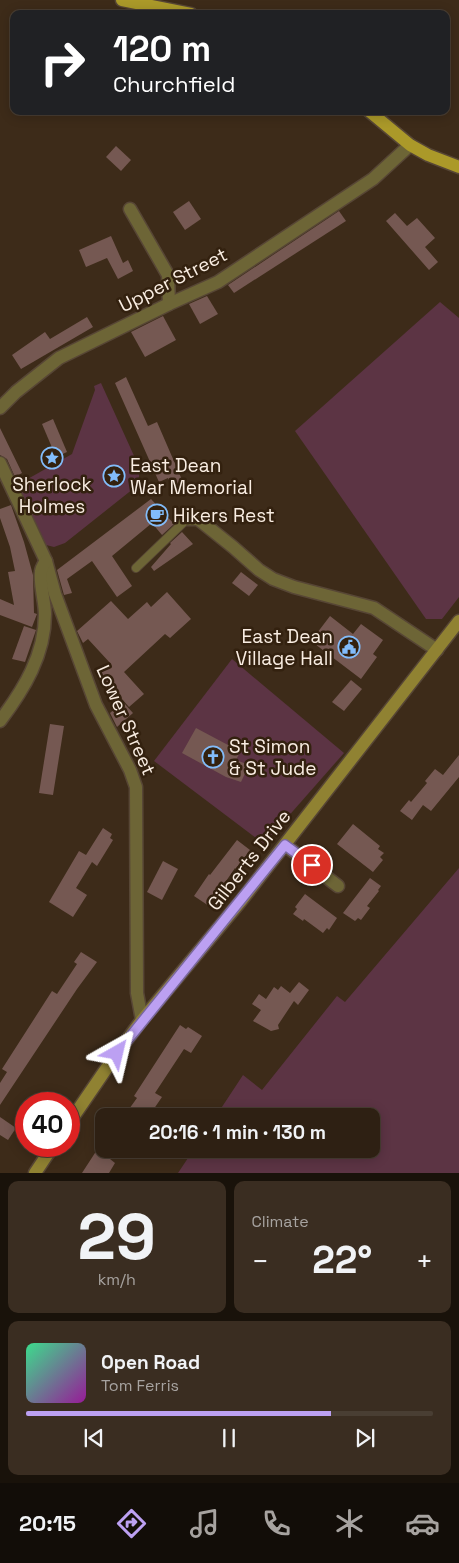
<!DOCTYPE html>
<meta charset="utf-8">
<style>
:root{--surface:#2e2013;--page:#3a2d21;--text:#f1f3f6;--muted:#a7a3a0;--line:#493e33;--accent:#bca0f2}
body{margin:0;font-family:"Space Grotesk",sans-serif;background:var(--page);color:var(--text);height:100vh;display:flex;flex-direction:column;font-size:19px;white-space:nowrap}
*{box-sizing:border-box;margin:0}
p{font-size:16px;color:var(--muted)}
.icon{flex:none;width:28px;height:28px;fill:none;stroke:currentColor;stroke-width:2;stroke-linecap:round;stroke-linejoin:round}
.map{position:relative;height:1173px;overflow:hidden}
.side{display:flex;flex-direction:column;gap:8px;padding:8px;background:#19120a;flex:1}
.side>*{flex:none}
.banner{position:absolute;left:10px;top:10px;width:440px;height:105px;border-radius:10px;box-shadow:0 2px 12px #0003,0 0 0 1px var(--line);background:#202124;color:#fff;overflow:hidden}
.speed{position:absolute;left:15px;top:1092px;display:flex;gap:10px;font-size:25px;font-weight:700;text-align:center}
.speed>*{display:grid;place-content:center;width:65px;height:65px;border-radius:50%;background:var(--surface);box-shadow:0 2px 12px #0003,0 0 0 1px var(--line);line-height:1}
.speed .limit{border:8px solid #d22;background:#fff;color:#111}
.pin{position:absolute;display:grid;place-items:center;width:42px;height:42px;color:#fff;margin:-21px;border:2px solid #fff;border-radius:50%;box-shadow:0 1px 5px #0007}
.me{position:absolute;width:55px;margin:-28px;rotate:37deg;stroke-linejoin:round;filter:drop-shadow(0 0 4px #0008)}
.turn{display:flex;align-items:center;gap:18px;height:105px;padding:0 20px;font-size:22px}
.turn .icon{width:65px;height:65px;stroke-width:2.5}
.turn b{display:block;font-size:35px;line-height:42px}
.big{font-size:38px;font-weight:700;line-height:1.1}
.side .widget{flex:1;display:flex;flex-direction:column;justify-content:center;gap:8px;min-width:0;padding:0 18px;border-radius:10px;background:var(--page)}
.side .dial{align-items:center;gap:0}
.dial b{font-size:65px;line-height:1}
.song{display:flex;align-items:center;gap:15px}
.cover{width:60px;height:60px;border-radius:8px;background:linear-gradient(135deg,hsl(150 70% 55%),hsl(300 70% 35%))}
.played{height:5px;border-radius:2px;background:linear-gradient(90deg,var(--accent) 75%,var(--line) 75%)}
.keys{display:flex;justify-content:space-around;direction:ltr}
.heat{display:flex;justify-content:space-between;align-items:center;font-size:28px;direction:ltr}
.side .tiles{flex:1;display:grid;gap:8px;grid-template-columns:1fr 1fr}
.widget:last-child{grid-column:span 2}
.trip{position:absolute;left:95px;top:1108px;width:285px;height:50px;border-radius:10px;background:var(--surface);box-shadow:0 2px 12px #0003,0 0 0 1px var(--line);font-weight:700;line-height:50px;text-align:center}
.dock{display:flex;height:80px;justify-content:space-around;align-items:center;background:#120d08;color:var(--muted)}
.dock .icon{width:35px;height:35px}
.dock .on{color:var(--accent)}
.dock b{font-size:22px;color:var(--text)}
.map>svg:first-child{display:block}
.green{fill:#5c3444}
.building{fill:#755852}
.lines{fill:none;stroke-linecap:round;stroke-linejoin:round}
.lane-casing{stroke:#574635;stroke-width:10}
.street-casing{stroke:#574635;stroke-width:15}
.secondary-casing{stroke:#574635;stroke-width:15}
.primary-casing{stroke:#574635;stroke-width:15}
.lane{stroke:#6d6536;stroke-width:8}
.street{stroke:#6d6536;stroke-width:12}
.secondary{stroke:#908232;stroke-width:12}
.primary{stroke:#ab9929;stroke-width:12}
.route-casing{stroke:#7a689d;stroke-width:12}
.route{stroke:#bca0f2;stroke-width:9}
.labels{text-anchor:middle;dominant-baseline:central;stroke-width:5;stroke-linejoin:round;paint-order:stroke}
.street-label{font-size:19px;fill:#f9ede2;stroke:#33210f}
.poi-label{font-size:19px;fill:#f9ede2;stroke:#33210f;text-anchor:start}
</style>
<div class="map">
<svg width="459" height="1173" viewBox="0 0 459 1173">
<rect width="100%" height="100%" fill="#3d2b19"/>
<g class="green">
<polygon points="440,302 459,318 459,597 442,619 426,619 295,431"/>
<polygon points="101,383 140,469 138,483 133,489 65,543 54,547 46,545 17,485 72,454 95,390 94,386"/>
<polygon points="232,659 344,753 264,844 154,761"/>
<polygon points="459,868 459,1173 178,1173 194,1149 371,1149 371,1116 216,1116 243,1075 262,1090 337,996 345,1002"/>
</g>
<g class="building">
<polygon points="116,146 131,160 121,171 106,157"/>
<polygon points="189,201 201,219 185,230 173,212"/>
<polygon points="339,211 346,221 234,293 228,285"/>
<polygon points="395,213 407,226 417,218 435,238 425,247 438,262 429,270 386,221"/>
<polygon points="111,236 123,263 128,260 133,271 118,279 107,258 86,267 79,250"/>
<polygon points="207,296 218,314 200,324 189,304"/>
<polygon points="163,316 176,340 145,357 131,332"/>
<polygon points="87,317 93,327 21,369 12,355 45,332 50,339"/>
<polygon points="126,377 148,426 157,422 183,482 172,487 168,478 159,482 115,383"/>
<polygon points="53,419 67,452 56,457 42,424"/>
<polygon points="0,428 22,473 15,477 7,459 0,455"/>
<polygon points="151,499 174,524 162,535 152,523 112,556 132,586 117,597 92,561 67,579 72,593 64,595 57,570"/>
<polygon points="11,505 24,542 33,575 34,613 37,614 32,627 0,615 0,599 14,605 8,572 15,571 10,547 0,518 0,509"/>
<polygon points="182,532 193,544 154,571 151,567 171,544 170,543"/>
<polygon points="241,572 258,585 249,596 232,583"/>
<polygon points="167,592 191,619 170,638 165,634 124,672 144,694 129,707 100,674 111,664 88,639 83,643 77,631 111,601 128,619 147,602 151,607"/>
<polygon points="330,616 353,634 361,624 383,640 373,654 377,657 361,679 311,641"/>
<polygon points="24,626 36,630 25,662 12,659"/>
<polygon points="351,680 362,689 344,711 332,702"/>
<polygon points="123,702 133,713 117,727 110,713"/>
<polygon points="50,724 64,726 53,795 39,793"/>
<polygon points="196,728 228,745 229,743 241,750 236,760 249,765 241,782 226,777 182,753"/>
<polygon points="459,755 459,777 431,811 423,805 412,820 400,811 409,800 411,802 427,783 425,781 435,769 443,775"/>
<polygon points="353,824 380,846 378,849 384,853 380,857 383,860 373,872 337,844"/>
<polygon points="103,828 112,834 110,838 113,840 97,866 92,862 76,888 87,895 73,917 49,902 79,851 86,855"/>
<polygon points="237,840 250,850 236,869 235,868 209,906 194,896 209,874 210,875"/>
<polygon points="163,861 178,869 162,900 147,892"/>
<polygon points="370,878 381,886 378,890 379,891 367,906 370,908 361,920 358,918 355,921 343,913"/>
<polygon points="305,894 337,918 329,930 327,928 323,933 304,919 303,921 293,914 297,909 295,907"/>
<polygon points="81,952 97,962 77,989 0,1105 0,1083 7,1072 2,1069 52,991 57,994 77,964 74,962"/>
<polygon points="299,982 309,990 298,1005 294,1001 278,1025 279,1029 271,1031 253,1021 261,1010 252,1004 259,994 266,999 274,987 278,990 281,986 290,993"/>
<polygon points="180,1025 186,1029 188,1027 202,1036 191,1053 184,1049 155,1093 162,1097 149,1116 124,1116 137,1098 134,1096"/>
<polygon points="0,1117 16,1128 8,1140 0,1135"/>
<polygon points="104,1139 104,1149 116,1149 110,1159 115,1163 109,1173 82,1173"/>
</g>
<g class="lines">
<g class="lane-casing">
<polyline id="lane" points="136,568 187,519"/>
</g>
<g class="street-casing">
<g id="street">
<polyline points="130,209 168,275 169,304"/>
<polyline points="0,408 16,392 59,358 169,304 218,282 373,179 410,145"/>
<polyline points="0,463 46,561 55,594 96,705 130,770 136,787 137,993 142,1020"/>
<polyline points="187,519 198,519 233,547 259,570 273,579 294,587 374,608 437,650"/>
<path d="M0,721c24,-32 45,-66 45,-107 0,-12 -6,-32 -4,-42 0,-4 3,-8 5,-11"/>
<polyline points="285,845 338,886"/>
</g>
</g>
<g class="secondary-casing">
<g id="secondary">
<polyline points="69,1123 117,1053 142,1020 240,902 459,621"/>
<polyline points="35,1173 53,1146"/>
</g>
</g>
<g class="primary-casing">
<g id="primary">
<polyline points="122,0 191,14"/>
<polyline points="369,111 410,145 428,155 459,167"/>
</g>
</g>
<use href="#lane" class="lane"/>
<use href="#street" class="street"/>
<use href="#secondary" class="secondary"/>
<use href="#primary" class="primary"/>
</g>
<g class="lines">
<g class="route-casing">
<polyline id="route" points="117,1053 285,845 312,865"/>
</g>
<use href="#route" class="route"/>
</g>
<defs>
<g id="sight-ring" transform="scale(1.125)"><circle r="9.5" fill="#33210f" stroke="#82bcfa" stroke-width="1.5"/><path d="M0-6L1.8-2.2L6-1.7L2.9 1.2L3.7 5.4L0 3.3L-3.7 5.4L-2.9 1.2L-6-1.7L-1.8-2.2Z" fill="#82bcfa"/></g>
<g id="cafe-ring" transform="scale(1.125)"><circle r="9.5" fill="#33210f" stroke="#82bcfa" stroke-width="1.5"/><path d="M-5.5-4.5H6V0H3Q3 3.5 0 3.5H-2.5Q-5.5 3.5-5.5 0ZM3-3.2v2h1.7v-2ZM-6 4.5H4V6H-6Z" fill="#82bcfa"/></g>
<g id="civic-ring" transform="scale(1.125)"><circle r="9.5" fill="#33210f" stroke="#82bcfa" stroke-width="1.5"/><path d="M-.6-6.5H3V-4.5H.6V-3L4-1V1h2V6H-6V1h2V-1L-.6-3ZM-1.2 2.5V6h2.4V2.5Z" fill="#82bcfa"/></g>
<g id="church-ring" transform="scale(1.125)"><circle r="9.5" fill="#33210f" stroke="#82bcfa" stroke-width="1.5"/><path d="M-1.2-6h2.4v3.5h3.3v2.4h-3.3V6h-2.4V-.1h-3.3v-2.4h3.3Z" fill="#82bcfa"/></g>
</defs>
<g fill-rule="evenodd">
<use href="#sight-ring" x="52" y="458"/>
<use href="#sight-ring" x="114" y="476"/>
<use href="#cafe-ring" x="157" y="515"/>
<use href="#civic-ring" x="349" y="647"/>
<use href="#church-ring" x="213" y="757"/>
</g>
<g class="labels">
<g class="street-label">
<text transform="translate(173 280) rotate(-27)">Upper Street</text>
<text transform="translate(126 720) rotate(66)">Lower Street</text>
<text transform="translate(249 860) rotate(-52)">Gilberts Drive</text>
</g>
<g class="poi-label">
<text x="130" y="465">East Dean<tspan x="130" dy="22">War Memorial</tspan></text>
<text x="52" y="484" text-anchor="middle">Sherlock<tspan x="52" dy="22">Holmes</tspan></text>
<text x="173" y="515">Hikers Rest</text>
<text x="333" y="636" text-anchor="end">East Dean<tspan x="333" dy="22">Village Hall</tspan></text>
<text x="229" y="746">St Simon<tspan x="229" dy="22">&amp; St Jude</tspan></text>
</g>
</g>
</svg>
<div class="speed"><div class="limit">40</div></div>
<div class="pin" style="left:312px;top:865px;background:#d93025"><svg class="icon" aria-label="arrive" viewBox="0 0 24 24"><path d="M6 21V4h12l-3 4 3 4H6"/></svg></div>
<svg class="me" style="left:117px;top:1053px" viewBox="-20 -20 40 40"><path d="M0-17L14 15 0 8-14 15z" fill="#bca0f2" stroke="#fff" stroke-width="4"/></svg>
<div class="trip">20:16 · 1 min · 130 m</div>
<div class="banner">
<div class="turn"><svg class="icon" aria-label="right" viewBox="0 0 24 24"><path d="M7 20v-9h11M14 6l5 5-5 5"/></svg><div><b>120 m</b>Churchfield</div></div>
</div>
</div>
<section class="side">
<div class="tiles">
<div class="widget dial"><b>29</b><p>km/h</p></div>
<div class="widget"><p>Climate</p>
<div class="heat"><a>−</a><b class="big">22°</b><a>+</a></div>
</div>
<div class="widget">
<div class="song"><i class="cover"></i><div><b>Open Road</b><p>Tom Ferris</p></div></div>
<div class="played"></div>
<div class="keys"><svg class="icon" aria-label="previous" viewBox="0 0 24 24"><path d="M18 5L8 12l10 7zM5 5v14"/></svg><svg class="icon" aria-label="pause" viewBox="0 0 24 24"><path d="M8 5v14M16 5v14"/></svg><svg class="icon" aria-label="next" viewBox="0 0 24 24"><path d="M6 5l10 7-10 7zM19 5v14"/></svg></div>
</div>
</div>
</section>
<nav class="dock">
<b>20:15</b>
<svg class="icon on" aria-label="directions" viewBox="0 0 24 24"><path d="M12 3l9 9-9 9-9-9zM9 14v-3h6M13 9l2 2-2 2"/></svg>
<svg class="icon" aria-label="music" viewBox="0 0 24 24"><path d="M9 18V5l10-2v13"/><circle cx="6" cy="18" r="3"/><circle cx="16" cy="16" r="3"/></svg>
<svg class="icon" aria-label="phone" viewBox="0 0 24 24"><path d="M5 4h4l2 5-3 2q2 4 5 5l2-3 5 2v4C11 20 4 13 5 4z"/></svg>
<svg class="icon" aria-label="climate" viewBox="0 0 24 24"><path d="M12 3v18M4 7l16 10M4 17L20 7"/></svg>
<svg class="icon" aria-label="car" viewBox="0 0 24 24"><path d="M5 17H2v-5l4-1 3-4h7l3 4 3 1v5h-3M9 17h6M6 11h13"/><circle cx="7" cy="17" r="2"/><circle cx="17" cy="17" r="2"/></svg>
</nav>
